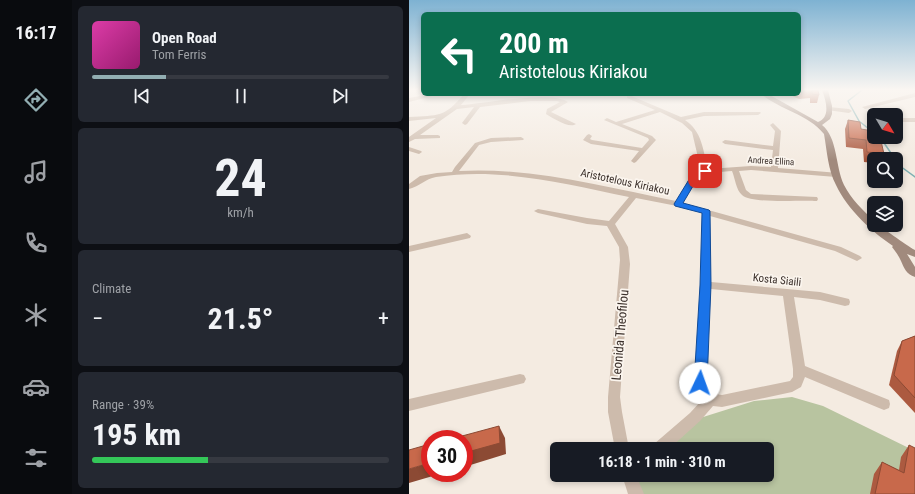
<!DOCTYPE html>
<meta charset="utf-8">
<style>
:root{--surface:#171b24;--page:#242831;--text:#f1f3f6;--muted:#9ea1a6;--line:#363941;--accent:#92aeb2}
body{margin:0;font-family:"Roboto Condensed",sans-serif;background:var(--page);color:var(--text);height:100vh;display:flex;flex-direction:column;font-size:15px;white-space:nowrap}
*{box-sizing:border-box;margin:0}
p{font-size:13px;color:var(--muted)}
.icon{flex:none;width:22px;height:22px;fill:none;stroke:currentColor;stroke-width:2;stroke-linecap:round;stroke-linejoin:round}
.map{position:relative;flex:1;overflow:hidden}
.panel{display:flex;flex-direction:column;gap:6px;padding:6px;background:#0d0f14;width:337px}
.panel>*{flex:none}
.hud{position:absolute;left:12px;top:12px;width:380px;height:84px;border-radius:6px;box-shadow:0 2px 6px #0003;background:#0b6e4f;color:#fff;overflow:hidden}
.needle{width:26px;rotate:128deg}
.fabs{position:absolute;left:458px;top:108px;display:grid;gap:8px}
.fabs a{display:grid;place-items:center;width:36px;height:36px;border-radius:6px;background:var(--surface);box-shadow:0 2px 6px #0003;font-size:20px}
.speed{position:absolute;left:12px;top:430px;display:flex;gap:8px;font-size:20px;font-weight:700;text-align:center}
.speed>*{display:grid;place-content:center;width:52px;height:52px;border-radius:50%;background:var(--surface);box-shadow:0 2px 6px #0003;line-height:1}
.speed .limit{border:6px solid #d22;background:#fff;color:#111}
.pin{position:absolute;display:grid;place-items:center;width:34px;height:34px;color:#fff;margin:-17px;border-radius:8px;box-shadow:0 2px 6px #0006}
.me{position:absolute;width:44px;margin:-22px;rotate:3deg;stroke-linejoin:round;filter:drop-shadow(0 0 3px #0008)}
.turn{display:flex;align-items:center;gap:14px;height:84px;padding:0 12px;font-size:18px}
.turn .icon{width:52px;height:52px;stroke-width:2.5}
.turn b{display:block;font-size:28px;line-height:34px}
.big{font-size:30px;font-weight:700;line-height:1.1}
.panel .tile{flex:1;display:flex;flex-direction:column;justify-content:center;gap:6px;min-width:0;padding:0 14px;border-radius:6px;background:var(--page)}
.panel .dial{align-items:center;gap:0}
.dial b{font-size:52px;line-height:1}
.song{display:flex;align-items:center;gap:12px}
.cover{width:48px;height:48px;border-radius:6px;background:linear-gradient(135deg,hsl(320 70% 55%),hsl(320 70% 35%))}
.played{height:4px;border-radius:2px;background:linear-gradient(90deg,var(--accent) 25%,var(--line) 25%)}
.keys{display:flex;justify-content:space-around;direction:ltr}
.heat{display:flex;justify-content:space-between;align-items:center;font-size:22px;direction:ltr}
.charge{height:6px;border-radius:3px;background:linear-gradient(90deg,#34c759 39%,var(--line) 0)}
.trip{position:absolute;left:141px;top:442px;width:224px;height:40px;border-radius:6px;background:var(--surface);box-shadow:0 2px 6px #0003;font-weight:700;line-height:40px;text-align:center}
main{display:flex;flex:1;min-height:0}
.dock{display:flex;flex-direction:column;width:72px;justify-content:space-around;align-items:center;background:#090b0e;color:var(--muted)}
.dock .icon{width:28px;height:28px}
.dock .active{color:var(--accent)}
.dock b{font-size:18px;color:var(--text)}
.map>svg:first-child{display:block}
.green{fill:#b8c4a0}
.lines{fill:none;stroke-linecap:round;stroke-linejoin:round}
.stream{stroke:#7fb0b2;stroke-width:1.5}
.street{fill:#cdbbac;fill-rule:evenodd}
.secondary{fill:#a18a7d;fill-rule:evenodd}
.wall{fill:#ac5a40}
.shaded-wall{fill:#8c4a34}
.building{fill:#c8694b;stroke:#8c4a34}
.route{fill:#1a73e8;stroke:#114b97}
.labels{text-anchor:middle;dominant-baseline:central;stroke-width:3.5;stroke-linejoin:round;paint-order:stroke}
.far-street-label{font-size:9px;fill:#3b302b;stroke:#fbf5ee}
.street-label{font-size:11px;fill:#3b302b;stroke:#fbf5ee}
.near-street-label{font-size:13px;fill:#3b302b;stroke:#fbf5ee}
</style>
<main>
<nav class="dock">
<b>16:17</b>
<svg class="icon active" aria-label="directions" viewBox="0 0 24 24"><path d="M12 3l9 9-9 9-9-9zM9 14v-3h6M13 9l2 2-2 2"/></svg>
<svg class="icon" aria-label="music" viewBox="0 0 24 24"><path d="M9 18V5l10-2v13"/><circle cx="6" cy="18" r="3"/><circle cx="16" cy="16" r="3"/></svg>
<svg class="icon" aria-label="phone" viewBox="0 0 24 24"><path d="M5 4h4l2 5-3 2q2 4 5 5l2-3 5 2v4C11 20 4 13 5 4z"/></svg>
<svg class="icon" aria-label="climate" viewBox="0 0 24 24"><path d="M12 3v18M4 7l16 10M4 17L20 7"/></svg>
<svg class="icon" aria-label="car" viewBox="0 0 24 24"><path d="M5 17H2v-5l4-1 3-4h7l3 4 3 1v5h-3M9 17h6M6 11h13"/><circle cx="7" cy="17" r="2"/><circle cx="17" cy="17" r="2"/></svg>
<svg class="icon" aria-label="filters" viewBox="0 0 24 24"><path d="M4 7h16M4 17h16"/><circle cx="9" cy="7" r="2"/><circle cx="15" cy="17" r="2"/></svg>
</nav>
<section class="panel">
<div class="tile">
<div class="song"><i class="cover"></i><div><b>Open Road</b><p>Tom Ferris</p></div></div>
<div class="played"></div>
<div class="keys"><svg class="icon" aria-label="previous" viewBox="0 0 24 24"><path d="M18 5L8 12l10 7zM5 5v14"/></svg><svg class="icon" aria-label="pause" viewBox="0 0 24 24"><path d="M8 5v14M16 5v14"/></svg><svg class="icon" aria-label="next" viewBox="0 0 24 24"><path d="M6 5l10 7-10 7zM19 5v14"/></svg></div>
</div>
<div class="tile dial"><b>24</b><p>km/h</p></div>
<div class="tile"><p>Climate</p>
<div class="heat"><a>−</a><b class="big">21.5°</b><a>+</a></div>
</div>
<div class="tile"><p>Range · 39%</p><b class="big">195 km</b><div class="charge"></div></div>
</section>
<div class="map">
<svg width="506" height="494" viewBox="0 0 506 494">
<rect width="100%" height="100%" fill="#f4ebe1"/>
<polygon class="green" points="383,397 414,406 506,451 506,494 233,494 228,482 233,475 358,475 358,449 257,449 291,418 345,401"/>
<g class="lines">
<g class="stream">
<polyline points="453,90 439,101 450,121 465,133"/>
<polyline points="471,137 486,159"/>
<polyline points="487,160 491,166 506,177"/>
</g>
<g class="street">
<polygon points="506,93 506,97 456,109 453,107"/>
<polygon points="21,94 31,94 0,102 0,98"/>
<path d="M55,94h6l-9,11c23,-1 89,-15 107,-3l-17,10 25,12c-7,5 -23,-6 -30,-10l1,-5 13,-7 -3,-1h-27l-50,6 -13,17 -2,1 -3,-2 12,-16 -17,2 -37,26h18l2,1v2l-25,1 -6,3v-5l27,-19 -27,3v-4c30,-2 35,1 55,-23z"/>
<path d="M220,95l52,22 23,-5h56l1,1 -3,2 -54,1 -19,4c17,11 18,30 23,49l43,-3 20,1 2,-17 -48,-6 -3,-2 3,-2 48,6 2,-15 -5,-6 3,-2 8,8 -3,37 61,5v4h-3l-85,-7 -12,1 7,19 5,4 66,3 1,2 -1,2h-3c-15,-1 -62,3 -72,-6 -6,-5 -7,-17 -10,-24 -36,3 -31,1 -49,32l158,44 19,9 2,2 -5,3 -22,-10 -125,-35 1,66 109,10 29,7 1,3 -1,3 -4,1 -25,-6 -26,-3 11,69 84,34 1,4 -1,4 -5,2 -5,-2 -74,-31 -4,10 -9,5 -70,15 -9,-1 -13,15 -31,28h-17l2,-5 36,-31 11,-12 -3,-6 -4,-12 7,-98 1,-72 -25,-7 -41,-8 -21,26 13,23 2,17 -10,133 2,15 7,37h-14l-7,-37v-15l12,-137 -1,-13 -12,-21 -20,-2 -49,-11 -4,-2 4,-2 49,9 22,3 20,-24c-63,-13 -128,-30 -193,-20 -11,2 -16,9 -27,12v-5l11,-8 17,-3 15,-1 3,-5 20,-24 16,-5 30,-1 3,2 -1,1 -32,2 -12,3 -20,26c73,-4 146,16 217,30l17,-28 8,-3 -9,-38 -10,-9 -22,-11 -38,12 30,12 4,4 -20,22 -2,1 -3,-2 8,-10 -48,-7 -8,-4 4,-5 2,-1 3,2 -2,3 2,1 50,8 7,-8 -1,-2 -44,-18 3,-2 9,4 39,-12 -28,-12v-2zM302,289l72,7 10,73v8l-3,4 -68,14c-10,-1 -12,-2 -16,-12z"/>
<polygon points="420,107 440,109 443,111 440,113 418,110 418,108"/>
<rect x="487" y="118" width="19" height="4"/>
<polygon points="0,147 12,151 13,152 10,154 0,151"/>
<polygon points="58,233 62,236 61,238 0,252 0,246"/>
<polygon points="111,374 115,375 117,379 115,383 111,384 0,411 0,399"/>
<polygon points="213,475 227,475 235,494 219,494"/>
</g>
<path class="secondary" d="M413,90h6l4,16v8l-2,5 -8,6c16,13 13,41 22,60 7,14 19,25 30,36v4c7,0 31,20 41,25v7l-8,-3 8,13v10c-9,-3 -11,-9 -14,-16 -2,-5 -6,-10 -9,-14l1,-1c-22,-15 -45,-36 -57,-61 -8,-15 -9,-34 -12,-51 -16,-20 -44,-24 -63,-40h7l50,28c13,-5 8,-21 4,-32z"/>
</g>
<g class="wall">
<polygon points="390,90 409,90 410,95 408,103 401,103 401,98 390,99 381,95 381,94 390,94"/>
<polygon points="439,120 452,129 465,140 475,154 473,159 465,159 465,163 455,162 454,149 437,147 436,129"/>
<polygon points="506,336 506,413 480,385 488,351 493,341"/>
<polygon points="500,445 506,494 461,494 465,474 473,462 490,470 492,457"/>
</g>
<g class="shaded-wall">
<polygon points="90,426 96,438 97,454 55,467 55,453"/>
<polygon points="21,463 21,473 34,473 0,483 0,469"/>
</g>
<g class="building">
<polygon points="403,90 409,90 410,95 403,94"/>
<polygon points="439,120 451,122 452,129 464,131 465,140 472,141 475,154 458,152 457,140 440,138"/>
<polygon points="506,336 506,398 485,375 493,341"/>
<polygon points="90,426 91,443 55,453 55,439 42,439"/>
<polygon points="21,444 21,463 0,469 0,450"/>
<polygon points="500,445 506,448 506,494 466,494 473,462 495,473"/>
</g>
<linearGradient id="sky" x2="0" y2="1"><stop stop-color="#7eb2d2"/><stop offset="0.56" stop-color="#faf6f2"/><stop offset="1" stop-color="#faf6f2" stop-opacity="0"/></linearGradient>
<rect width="506" height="160" fill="url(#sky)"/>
<polygon class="route" points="296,169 299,171 290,176 274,203 300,210 301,211 302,285 298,383 296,387 291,389 287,387 285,383 291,285 293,213 266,206 265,204 284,173"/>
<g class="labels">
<g class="far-street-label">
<text transform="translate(362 161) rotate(3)">Andrea Ellina</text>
</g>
<g class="street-label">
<text transform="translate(216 182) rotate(12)">Aristotelous Kiriakou</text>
<text transform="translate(368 280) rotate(6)">Kosta Siaili</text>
</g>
<g class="near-street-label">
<text transform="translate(211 335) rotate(-85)">Leonida Theofilou</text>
</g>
</g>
</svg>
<div class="fabs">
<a><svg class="needle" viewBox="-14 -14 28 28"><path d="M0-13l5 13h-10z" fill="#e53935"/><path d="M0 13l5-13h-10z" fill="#9ea1a6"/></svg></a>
<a><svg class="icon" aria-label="search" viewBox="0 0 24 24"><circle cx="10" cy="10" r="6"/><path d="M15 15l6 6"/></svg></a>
<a><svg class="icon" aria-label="layers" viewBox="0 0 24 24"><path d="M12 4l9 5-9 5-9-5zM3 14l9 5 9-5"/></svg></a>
</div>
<div class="speed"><div class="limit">30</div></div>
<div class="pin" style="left:296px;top:171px;background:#d93025"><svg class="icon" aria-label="arrive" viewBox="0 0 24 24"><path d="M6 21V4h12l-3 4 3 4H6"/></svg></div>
<svg class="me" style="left:291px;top:383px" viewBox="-20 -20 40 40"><circle r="19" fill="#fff"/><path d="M0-13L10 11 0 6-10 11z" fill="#1a73e8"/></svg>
<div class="trip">16:18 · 1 min · 310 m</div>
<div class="hud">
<div class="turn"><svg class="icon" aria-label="left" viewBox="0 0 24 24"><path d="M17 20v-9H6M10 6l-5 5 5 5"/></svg><div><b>200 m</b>Aristotelous Kiriakou</div></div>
</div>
</div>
</main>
